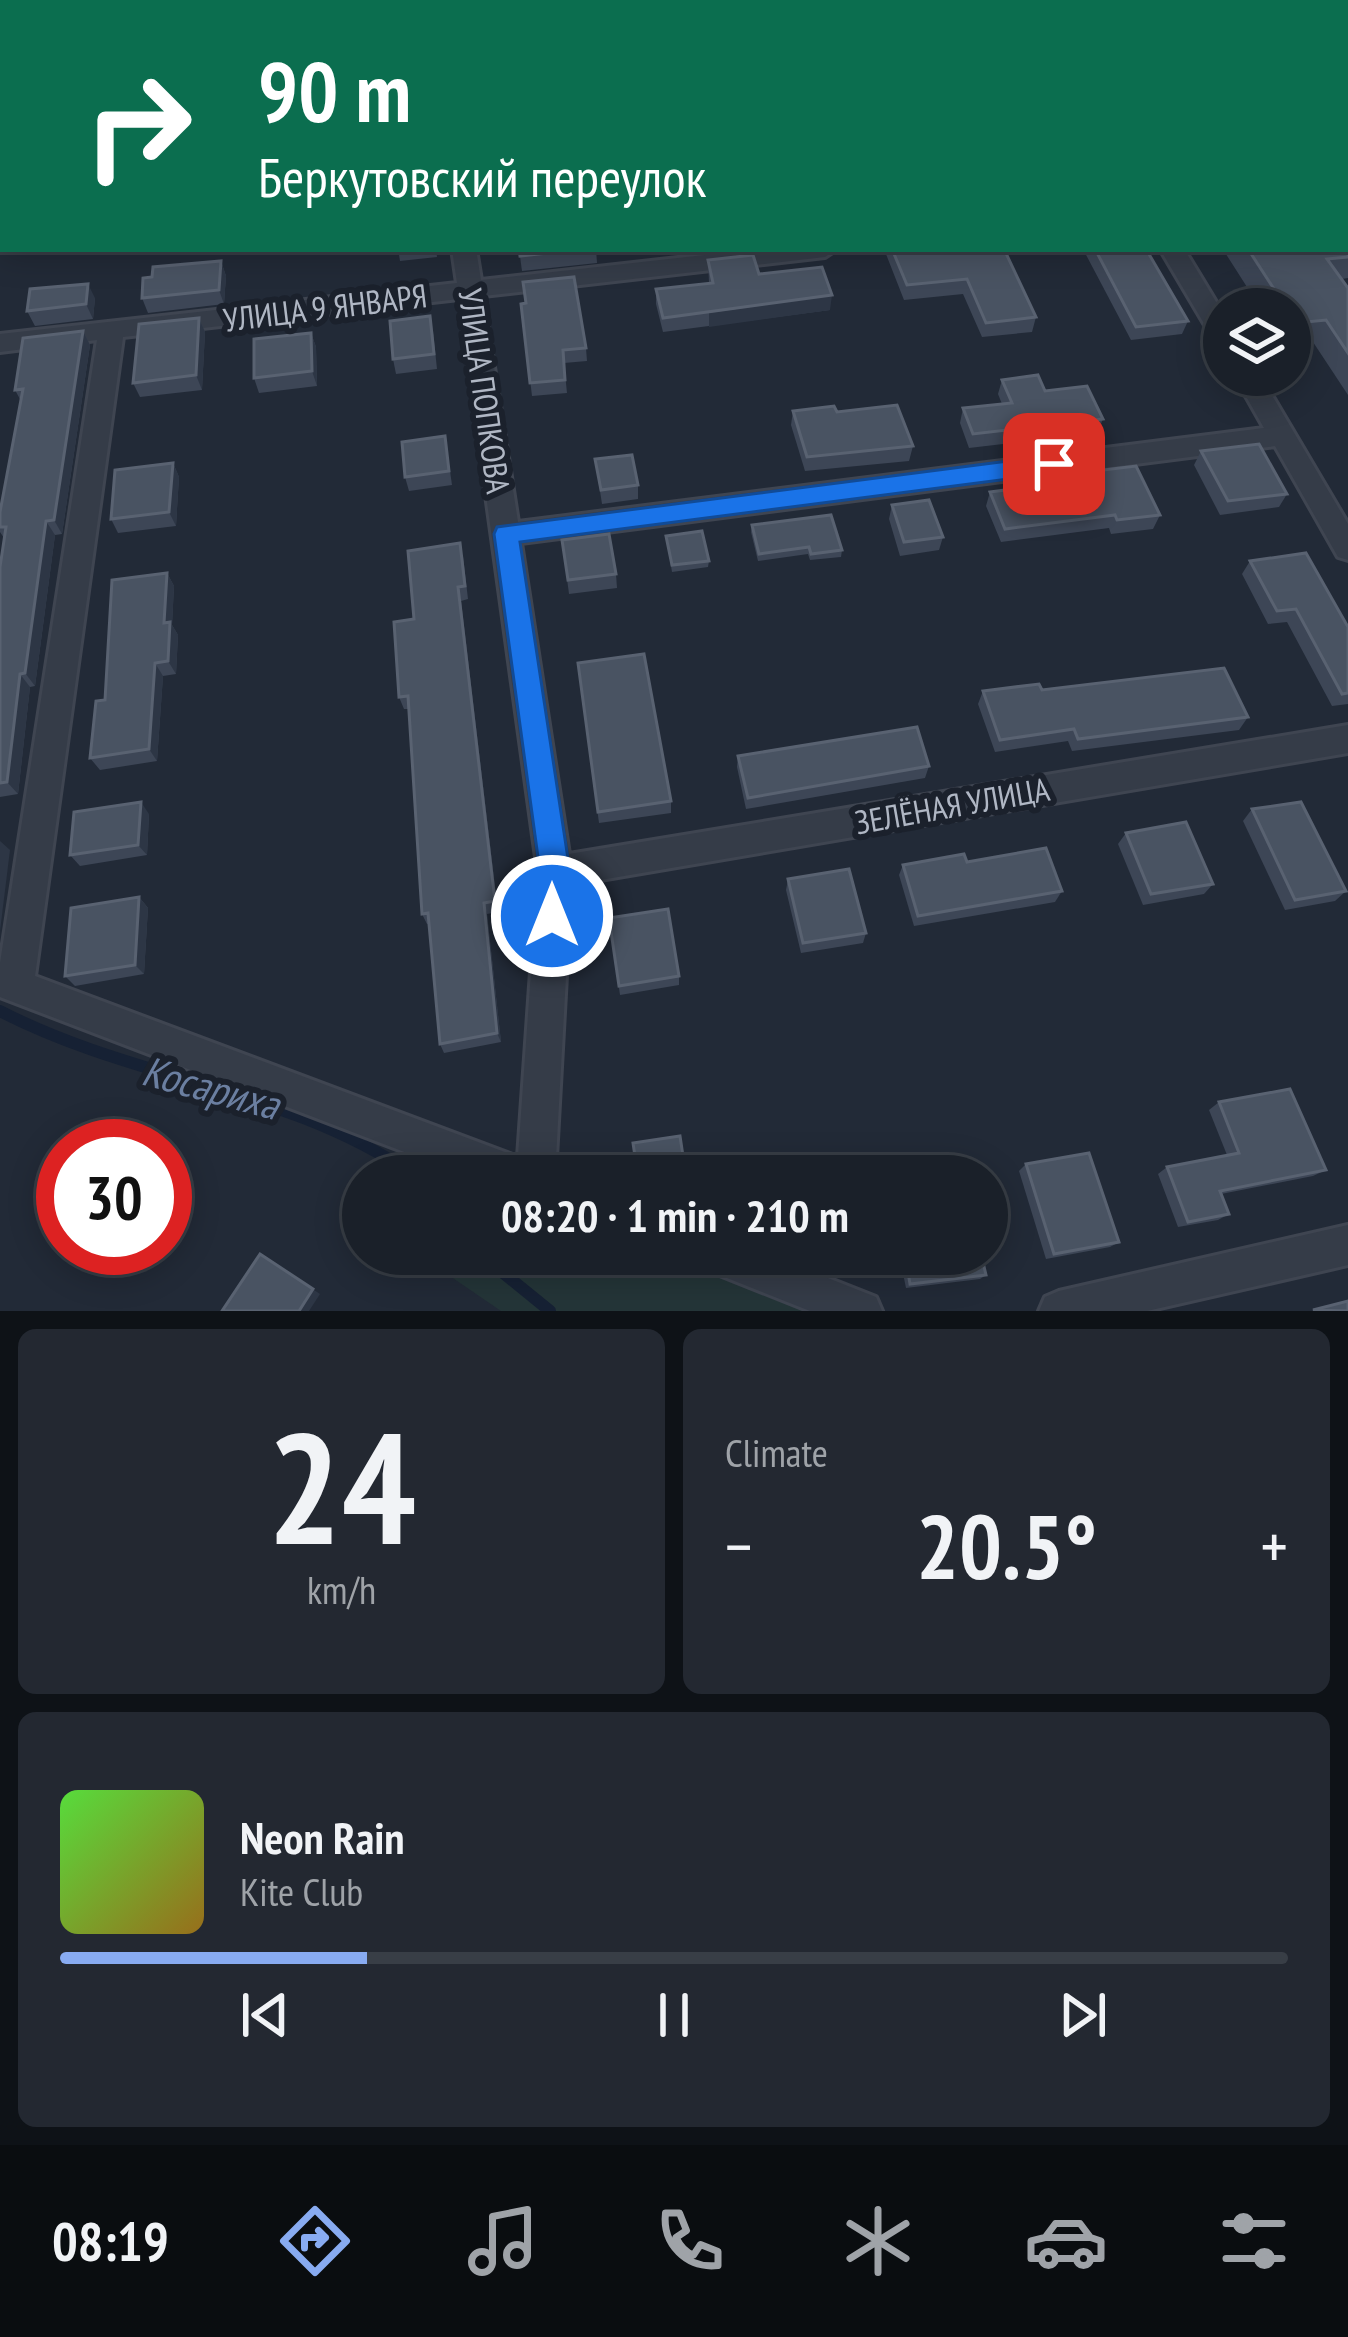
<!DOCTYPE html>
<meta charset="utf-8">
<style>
:root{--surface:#1a2029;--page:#232831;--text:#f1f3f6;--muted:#9fa3a8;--line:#383e46;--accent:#88abf1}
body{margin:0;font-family:"PT Sans Narrow",sans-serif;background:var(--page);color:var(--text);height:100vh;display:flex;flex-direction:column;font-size:45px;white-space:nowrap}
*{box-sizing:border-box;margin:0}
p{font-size:39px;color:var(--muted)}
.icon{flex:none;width:66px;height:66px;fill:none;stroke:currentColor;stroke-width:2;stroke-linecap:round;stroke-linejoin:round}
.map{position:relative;height:1311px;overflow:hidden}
.panel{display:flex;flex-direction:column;gap:18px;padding:18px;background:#0e1217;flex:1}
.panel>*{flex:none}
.guide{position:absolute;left:0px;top:0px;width:1350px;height:252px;box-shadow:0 6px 30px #0003,0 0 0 3px var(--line);background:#0b6e4f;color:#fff;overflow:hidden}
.tools{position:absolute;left:1203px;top:288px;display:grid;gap:24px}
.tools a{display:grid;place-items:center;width:108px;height:108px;border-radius:50%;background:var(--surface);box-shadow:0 6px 30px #0003,0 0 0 3px var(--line);font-size:60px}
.speed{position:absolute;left:36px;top:1119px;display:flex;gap:24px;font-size:60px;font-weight:700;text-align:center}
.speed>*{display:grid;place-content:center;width:156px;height:156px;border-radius:50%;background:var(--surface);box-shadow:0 6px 30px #0003,0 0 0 3px var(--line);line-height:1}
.speed .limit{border:18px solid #d22;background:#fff;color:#111}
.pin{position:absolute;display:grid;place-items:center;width:102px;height:102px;color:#fff;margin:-51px;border-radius:24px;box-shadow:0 6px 18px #0006}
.me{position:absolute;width:132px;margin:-66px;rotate:0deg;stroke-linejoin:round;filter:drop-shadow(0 0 9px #0008)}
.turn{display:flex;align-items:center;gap:42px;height:252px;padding:0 60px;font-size:54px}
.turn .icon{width:156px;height:156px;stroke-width:2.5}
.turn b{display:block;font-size:84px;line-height:102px}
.big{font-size:90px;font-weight:800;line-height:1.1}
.panel .widget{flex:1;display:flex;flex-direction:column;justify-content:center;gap:18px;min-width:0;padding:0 42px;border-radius:18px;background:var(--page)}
.panel .dial{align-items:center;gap:0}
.dial b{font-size:156px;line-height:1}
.song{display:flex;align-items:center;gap:36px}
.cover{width:144px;height:144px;border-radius:18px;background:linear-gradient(135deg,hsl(110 70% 55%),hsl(40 70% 35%))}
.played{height:12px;border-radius:6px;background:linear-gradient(90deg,var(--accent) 25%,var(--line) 25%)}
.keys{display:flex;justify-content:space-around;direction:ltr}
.heat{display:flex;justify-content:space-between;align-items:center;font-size:66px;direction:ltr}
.panel .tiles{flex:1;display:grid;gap:18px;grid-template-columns:1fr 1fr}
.widget:last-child{grid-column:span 2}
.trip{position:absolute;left:342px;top:1155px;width:666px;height:120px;border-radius:60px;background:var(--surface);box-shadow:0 6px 30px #0003,0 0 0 3px var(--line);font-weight:800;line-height:120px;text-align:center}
.tabs{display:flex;height:192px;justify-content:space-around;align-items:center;background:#0a0d10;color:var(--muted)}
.tabs .icon{width:84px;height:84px}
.tabs .on{color:var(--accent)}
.tabs b{font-size:54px;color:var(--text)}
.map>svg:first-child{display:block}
.green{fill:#243538}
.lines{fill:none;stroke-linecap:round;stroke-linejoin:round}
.stream{stroke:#162134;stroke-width:12}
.minor-casing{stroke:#3f4551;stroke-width:6}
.tertiary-casing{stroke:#3f4551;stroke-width:6}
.minor{fill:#353c48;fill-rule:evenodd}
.tertiary{fill:#353c48;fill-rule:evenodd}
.wall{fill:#3d4656}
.shaded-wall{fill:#2d3645}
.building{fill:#495362;stroke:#596271;stroke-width:3}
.route{fill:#1a73e8;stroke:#114b97;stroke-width:3}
.labels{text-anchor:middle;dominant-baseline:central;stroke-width:12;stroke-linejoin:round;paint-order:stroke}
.street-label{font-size:33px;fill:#b0b7c4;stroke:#1b212c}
.near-water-label{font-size:42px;font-style:italic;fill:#6b7fa1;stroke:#1b212c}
</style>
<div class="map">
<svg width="1348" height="1311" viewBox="0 0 1348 1311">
<rect width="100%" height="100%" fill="#222a37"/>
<polygon class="green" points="466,1254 685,1254 830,1311 501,1311 444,1272"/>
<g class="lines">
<g class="stream">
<path d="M0,1011c135,70 291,78 415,165"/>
<polyline points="480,1254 550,1311"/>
</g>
<g class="minor-casing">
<g id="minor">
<rect x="422" y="0" width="20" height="3"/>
<polygon points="1011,0 1031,0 1032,3 1012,3"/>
<polygon points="3,170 3,184 0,185 0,171"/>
<rect x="1347" y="182" width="1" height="14"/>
<path d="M452,249h24l5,31 277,-31h79l-12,8 -342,39 35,226 746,-94 -30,-53h26l88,149v36l-10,-3 -63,-111 -754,97 48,311 779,-129v28l-777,132 -16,291h-88l-467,-179v-34l97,-623 -97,12v-18l457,-51zM459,299l79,573 -20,285 -483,-181 88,-639z"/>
<polygon points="1160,249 1184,249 1224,315 1224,345 1215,342"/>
<polygon points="1348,1225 1348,1265 1147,1311 1039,1311 1045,1297 1059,1291"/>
<polygon points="696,1254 767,1254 876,1297 882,1311 810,1311 702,1268"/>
</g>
</g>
<g class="tertiary-casing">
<polygon id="tertiary" points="334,0 392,0 332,3"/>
</g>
<use href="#minor" class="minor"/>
<use href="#tertiary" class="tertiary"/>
</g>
<g class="wall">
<polygon points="864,0 928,0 929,3 865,3"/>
<polygon points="1186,0 1348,0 1348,18 1347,3 1189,3"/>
<polygon points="1348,215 1348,278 1342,279 1348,288 1348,395 1313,342 1290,345 1290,309 1261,309 1224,251 1225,249 1347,249"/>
<polygon points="398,249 436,249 437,257 400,261"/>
<polygon points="519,249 596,249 597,263 522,271"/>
<polygon points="884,249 1004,249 1036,317 1032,332 982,337 963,294 904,300"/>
<polygon points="1085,249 1146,249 1188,321 1182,334 1131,340 1084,251"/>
<polygon points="708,260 759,274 830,310 663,332 656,304 656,289 709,283"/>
<polygon points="221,261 226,276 224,304 148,313 142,298"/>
<polygon points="95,298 93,319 35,326 27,311"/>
<polygon points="526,303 586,348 587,361 564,363 567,393 532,396 521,304"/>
<polygon points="199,318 205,332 202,390 140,397 133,383"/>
<polygon points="83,331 90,345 62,534 55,535 35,686 30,687 18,794 0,797 0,567 4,538 0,532 0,512 21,401 15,390"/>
<polygon points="433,331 437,369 396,374 393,359"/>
<polygon points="311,333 316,347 317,386 259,393 254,378"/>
<polygon points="1002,380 1045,391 1103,419 1097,433 969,448 960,423 963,408 1002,404 998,394"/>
<polygon points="793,411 837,412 913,446 909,461 805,471 791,425"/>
<polygon points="445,436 452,485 409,491 405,477"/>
<polygon points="1201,451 1287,494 1279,507 1220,515 1194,465"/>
<polygon points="595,459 638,485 638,499 602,504"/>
<polygon points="173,463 179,477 176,526 118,533 111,519"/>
<polygon points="1095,471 1160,515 1153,529 1111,534 1109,528 1001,542 986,506 990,492 1092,479"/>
<polygon points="892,505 943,537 939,550 900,556 889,519"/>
<polygon points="752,525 842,550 841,557 810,560 808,554 758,561 751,532"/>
<polygon points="666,536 709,561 708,567 672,572"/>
<polygon points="562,540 616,574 617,588 569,594"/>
<polygon points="463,556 468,599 461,601 498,912 487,914 501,1042 444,1053 440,1044 429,924 427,924 422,914 409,709 404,709 399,697"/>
<polygon points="1250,561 1348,627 1348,704 1332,706 1287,622 1268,624 1242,574"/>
<polygon points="167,573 174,586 172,625 178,635 176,674 163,676 157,761 100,770 90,758"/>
<polygon points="578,663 671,801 671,813 599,823"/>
<polygon points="1042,690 1248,717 1239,730 1072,751 1068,741 995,752 978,704 983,691"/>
<polygon points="738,756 929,766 925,778 746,809 737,767"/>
<polygon points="1252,809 1346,891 1335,901 1285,910 1243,821"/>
<polygon points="149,814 147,855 80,866 70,855"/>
<polygon points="1126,833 1213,884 1204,894 1143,905 1118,844"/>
<polygon points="967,862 1062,891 1055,902 914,926 899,875 903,865"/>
<polygon points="788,879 866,933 863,943 801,953 786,890"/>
<polygon points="139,897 148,908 144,974 75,986 65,976"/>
<polygon points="609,918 679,976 679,985 620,995"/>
<polygon points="1219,1102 1326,1170 1313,1176 1221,1194 1229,1214 1218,1220 1178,1227 1158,1174 1167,1167 1227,1155 1209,1110"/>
<polygon points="1026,1164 1119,1242 1110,1247 1046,1259 1019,1171"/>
<polygon points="899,1254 981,1254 986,1275 980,1279 906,1288"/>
</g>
<g class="shaded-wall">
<polygon points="0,136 3,142 3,166 0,168"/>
<polygon points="221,261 226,276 224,304 219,290"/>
<polygon points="88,284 95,298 93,319 86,304"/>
<polygon points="832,295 830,310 709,327 709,313"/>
<polygon points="199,318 205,332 202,390 196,375"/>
<polygon points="83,331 90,345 62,534 54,520"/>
<polygon points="311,333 316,347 317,386 312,371"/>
<polygon points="173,463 179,477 176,526 169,512"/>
<polygon points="46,521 55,535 35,686 25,673"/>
<polygon points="167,573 174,586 172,625 178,635 176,674 168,661 164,623"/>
<polygon points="458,587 461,601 498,912 495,901"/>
<polygon points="155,663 163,676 157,761 149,749"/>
<polygon points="20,674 30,687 18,794 7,782"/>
<polygon points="141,802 149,814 147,855 138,845"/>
<polygon points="0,841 10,850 0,931"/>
<polygon points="139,897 148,908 144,974 135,965"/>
<polygon points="484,903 487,914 501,1042 497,1033"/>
<polygon points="260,1254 320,1294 309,1311 299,1311"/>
</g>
<g class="building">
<polygon points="0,0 13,0 12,3 3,3 3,43 0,56"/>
<polygon points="48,0 116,0 115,3 86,3 87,0 47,3"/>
<polygon points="166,0 195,0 195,3 165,3"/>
<rect x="267" y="0" width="39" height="3"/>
<rect x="368" y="0" width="27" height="3"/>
<polygon points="471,0 502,0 503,3 471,3"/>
<polygon points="574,0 657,0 658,3 539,3"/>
<polygon points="885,0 928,0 929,3 886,3"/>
<polygon points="1211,0 1318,0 1288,3 1213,3"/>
<polygon points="1347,215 1348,257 1327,259 1348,288 1348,353 1326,320 1296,323 1290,314 1290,309 1287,309 1248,249 1347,249"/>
<polygon points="519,249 584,249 520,256"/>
<polygon points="892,249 1004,249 1036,317 986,323 967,279 907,285"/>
<polygon points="1095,249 1146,249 1188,321 1136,327"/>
<polygon points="753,255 759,274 822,267 832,295 663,318 656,289 713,283 708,260"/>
<polygon points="221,261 219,290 142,298 143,278 152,277 153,267"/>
<polygon points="574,277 586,348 563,350 565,380 530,383 521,304 526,303 523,282"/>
<polygon points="88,284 86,304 27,311 30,289"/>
<polygon points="430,316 434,354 393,359 390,321"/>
<polygon points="199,318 196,375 133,383 139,324"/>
<polygon points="83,331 54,520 46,521 25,673 20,674 7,782 0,783 0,567 6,527 0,527 0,512 23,389 15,390 23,338"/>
<polygon points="311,333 312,371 254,378 254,339"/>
<polygon points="1038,375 1045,391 1087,386 1103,419 973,434 963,408 1012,403 1002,380"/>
<polygon points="897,405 913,446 807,457 793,411 834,406 837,412"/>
<polygon points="445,436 449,471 405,477 402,442"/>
<polygon points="1259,444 1287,494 1228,501 1201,451"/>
<polygon points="632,455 638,485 601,490 595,459"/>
<polygon points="173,463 169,512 111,519 115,470"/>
<polygon points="1136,466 1160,515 1117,520 1115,515 1005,529 990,492 1098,478 1095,471"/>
<polygon points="929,500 943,537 904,542 892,505"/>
<polygon points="831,515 842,550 811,554 809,547 759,554 752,525"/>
<polygon points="702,531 709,561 672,565 666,536"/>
<polygon points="609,534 616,574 568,580 562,540"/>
<polygon points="460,543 465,586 458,587 495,901 484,903 497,1033 440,1044 428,913 422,914 408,696 399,697 394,622 414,619 408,551"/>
<polygon points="1306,553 1348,627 1348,693 1342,694 1296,609 1277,611 1250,561"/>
<polygon points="167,573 164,623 170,622 168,661 155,663 149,749 90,758 96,701 105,700 112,580"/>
<polygon points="644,654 671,801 598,812 578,663"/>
<polygon points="1224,668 1248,717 1078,739 1074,729 1000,740 983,691 1039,684 1042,690"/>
<polygon points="917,727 929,766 748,798 738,756"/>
<polygon points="141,802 138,845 70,855 74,812"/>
<polygon points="1301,802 1346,891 1295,900 1252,809"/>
<polygon points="1186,822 1213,884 1151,894 1126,833"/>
<polygon points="1046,848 1062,891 918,916 903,865 964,854 967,862"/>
<polygon points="849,869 866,933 803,943 788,879"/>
<polygon points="139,897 135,965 65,976 71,908"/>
<polygon points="668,909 679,976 619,986 609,918"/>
<polygon points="1290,1089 1326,1170 1220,1191 1229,1214 1188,1222 1167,1167 1239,1153 1219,1102"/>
<polygon points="680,1136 686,1176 638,1176 633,1143"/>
<polygon points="1089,1153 1119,1242 1054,1254 1026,1164"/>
<polygon points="260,1254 313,1289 299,1311 222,1311"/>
<polygon points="905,1254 981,1254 986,1275 910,1284"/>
<polygon points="1348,1301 1348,1311 1313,1310"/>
</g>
<polygon class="route" points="1054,455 1066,464 1054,473 520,542 570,872 563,926 552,930 541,926 537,916 540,872 494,534 497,527"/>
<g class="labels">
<g class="street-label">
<text transform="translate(325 307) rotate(-7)">УЛИЦА 9 ЯНВАРЯ</text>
<text transform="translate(485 391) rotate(82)">УЛИЦА ПОПКОВА</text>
<text transform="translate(952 805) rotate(-10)">ЗЕЛЁНАЯ УЛИЦА</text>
</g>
<g class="near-water-label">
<text transform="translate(211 1087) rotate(15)">Косариха</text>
</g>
</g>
</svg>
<div class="tools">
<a><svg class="icon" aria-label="layers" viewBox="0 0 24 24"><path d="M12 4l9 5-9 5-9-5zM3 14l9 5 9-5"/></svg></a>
</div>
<div class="speed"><div class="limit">30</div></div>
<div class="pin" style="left:1054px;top:464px;background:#d93025"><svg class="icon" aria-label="arrive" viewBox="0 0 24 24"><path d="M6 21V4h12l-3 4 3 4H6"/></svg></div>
<svg class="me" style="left:552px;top:916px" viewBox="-20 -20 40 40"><circle r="17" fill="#1a73e8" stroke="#fff" stroke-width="3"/><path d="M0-11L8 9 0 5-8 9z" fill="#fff"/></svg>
<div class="trip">08:20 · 1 min · 210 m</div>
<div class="guide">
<div class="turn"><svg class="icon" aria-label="right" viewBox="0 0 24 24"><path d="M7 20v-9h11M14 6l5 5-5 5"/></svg><div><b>90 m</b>Беркутовский переулок</div></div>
</div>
</div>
<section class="panel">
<div class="tiles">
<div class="widget dial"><b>24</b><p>km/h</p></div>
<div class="widget"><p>Climate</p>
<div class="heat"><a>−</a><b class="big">20.5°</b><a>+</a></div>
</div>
<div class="widget">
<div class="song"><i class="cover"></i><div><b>Neon Rain</b><p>Kite Club</p></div></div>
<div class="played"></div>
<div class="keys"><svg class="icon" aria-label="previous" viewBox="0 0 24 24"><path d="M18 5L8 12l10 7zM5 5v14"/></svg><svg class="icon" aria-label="pause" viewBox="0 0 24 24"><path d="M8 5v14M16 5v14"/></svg><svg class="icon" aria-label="next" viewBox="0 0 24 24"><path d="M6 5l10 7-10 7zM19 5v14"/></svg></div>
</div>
</div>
</section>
<nav class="tabs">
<b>08:19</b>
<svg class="icon on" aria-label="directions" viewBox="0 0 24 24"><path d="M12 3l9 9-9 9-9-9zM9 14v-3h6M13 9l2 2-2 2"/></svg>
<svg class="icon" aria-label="music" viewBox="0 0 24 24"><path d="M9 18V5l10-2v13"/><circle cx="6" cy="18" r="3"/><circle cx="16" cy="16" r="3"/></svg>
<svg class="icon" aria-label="phone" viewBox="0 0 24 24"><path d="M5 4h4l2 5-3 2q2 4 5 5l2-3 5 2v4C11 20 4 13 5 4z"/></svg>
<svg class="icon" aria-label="climate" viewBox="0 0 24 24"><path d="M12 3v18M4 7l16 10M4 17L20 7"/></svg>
<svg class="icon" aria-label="car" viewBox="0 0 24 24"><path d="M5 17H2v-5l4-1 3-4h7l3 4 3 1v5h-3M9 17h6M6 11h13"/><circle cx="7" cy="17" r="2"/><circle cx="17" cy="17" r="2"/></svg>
<svg class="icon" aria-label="filters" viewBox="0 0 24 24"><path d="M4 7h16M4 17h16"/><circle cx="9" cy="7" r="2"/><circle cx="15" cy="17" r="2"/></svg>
</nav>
